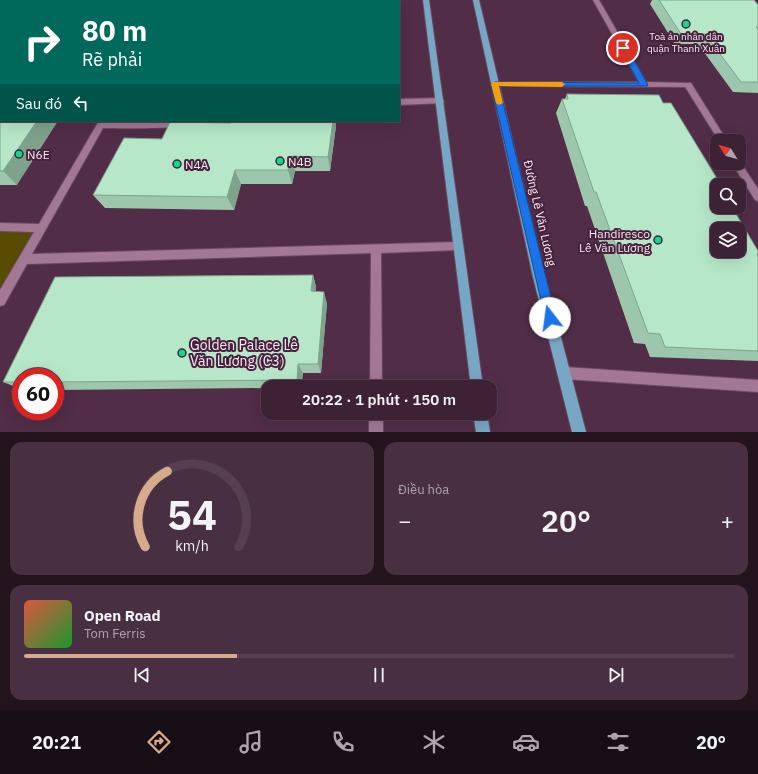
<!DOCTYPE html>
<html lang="vi">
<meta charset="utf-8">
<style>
:root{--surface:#3d2235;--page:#482f41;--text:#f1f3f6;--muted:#ada4ad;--line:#563f50;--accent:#d6ab8b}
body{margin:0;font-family:"IBM Plex Sans",sans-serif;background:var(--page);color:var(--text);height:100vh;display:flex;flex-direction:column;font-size:15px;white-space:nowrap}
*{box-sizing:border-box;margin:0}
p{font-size:13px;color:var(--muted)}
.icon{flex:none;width:22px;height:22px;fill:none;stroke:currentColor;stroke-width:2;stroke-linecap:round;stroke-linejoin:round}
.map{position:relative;height:432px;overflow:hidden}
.sheet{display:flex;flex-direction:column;gap:10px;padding:10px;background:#22131d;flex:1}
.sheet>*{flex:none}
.banner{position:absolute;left:0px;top:0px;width:400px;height:122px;box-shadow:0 4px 16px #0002,0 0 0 1px var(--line);background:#00695c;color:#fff;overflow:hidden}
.needle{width:26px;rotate:307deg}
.tools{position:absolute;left:710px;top:134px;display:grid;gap:8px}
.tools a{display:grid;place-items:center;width:36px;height:36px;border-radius:8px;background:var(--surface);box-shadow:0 4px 16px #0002,0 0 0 1px var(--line);font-size:20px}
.speed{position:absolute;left:12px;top:368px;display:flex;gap:8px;font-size:20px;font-weight:700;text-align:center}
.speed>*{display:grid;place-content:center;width:52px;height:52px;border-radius:50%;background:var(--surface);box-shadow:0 4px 16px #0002,0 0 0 1px var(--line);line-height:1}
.speed .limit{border:6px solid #d22;background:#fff;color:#111}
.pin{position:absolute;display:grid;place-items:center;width:34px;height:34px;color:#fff;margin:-17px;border:2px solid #fff;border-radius:50%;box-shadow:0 1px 4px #0007}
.me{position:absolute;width:44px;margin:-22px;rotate:345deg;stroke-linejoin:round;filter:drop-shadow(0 0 3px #0008)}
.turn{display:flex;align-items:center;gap:14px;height:84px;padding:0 16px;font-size:18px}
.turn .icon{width:52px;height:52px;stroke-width:2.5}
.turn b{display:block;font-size:28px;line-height:34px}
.then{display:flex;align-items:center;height:38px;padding:0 16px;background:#0003;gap:8px;font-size:15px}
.big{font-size:30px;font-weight:600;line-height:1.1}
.sheet .card{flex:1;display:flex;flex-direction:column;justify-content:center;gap:6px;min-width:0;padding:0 14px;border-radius:12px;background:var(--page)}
.sheet .dial{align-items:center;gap:0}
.dial svg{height:104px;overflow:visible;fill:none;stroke:var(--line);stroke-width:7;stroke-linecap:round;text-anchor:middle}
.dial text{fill:var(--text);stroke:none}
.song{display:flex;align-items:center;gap:12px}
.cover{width:48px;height:48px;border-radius:6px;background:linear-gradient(135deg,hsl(10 70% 55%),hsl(130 70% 35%))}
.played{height:4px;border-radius:2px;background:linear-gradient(90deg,var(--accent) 30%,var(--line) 30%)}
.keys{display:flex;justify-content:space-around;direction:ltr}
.heat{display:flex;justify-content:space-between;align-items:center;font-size:22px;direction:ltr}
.sheet .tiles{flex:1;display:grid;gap:10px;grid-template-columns:1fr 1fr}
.card:last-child{grid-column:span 2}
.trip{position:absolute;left:261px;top:380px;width:236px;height:40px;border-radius:12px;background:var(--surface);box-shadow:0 4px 16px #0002,0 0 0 1px var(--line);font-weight:600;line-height:40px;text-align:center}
.tabs{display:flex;height:64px;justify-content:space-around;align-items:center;background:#180e15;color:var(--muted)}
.tabs .icon{width:28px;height:28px}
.tabs .selected{color:var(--accent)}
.tabs b{font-size:18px;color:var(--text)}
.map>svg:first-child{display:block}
.green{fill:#584c03}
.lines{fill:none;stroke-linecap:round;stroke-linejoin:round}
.lane-casing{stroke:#6a4b61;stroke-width:2}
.street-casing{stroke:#6a4b61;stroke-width:2}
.primary-casing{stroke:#6a4b61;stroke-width:2}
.lane{fill:#a27895;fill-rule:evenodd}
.street{fill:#a27895;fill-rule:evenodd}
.primary{fill:#77a7c4;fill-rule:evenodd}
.wall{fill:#9dc7ad}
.shaded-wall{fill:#7fa28d}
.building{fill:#b6e7c9;stroke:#7fa28d;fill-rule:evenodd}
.route{fill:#1a73e8;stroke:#114b97}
.slow{fill:#f59e0b}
.poi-dot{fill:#0ed98a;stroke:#46233c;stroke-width:1.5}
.labels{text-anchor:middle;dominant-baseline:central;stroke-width:4;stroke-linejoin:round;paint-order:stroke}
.far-poi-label{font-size:10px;fill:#fde6f5;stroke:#46233c}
.poi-label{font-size:12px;fill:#fde6f5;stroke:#46233c;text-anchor:start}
.street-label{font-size:12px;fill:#fde6f5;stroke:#46233c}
.near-poi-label{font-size:14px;fill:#fde6f5;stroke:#46233c;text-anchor:start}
</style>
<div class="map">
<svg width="758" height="432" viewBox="0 0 758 432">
<rect width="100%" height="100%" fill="#512d47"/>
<polygon class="green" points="0,228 42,228 0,301"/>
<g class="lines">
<g class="lane-casing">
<g id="lane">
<rect x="374" y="0" width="6" height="1"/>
<polygon points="685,83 691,83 727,141 719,141 684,85"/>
<polygon points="739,160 758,189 758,201 755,200 732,163 739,163"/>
<polygon points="565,367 758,380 758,392 565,379 561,377 559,373 561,369"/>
</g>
</g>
<g class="street-casing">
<g id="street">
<rect x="168" y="0" width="6" height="1"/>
<polygon points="593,0 599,0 646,82 688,83 691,83 691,87 492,86 491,84 495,82 639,82"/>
<rect x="0" y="24" width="1" height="4"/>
<polygon points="440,98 444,101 443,103 399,105 399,99"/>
<path d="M99,121h108c-7,9 -88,7 -104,7l-71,126 426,-12 4,1 1,3 -1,3 -4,1 -77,3 1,134h-12l1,-134 -344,11 -23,41 -4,1v-16l34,-58 -34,-1v-8l39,1z"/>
<rect x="369" y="413" width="14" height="19"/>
</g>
</g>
<g class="primary-casing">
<g id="primary">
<polygon points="423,0 429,0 483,387 471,387"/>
<polygon points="473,0 479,0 545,277 586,432 572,432 533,277"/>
<polygon points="473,413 487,413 490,432 476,432"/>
</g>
</g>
<use href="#lane" class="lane"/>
<use href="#street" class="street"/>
<use href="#primary" class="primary"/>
</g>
<g class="wall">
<polygon points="652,0 754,0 758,5 758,93 733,92 698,44 675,44 650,4"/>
<polygon points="0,92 17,185 0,185"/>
<polygon points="567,94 663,103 717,185 758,251 758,361 650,357 645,344 634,343 587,206 585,206 556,113 562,99 565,99"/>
<polygon points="336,126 330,171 295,171 292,184 241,184 234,210 105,208 93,195 162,139"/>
<polygon points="313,275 316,287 315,292 327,303 321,373 303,373 301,387 268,387 268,388 55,390 55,377 21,377 21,389 3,382"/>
</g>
<g class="shaded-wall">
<polygon points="0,0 24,0 23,1 1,1 1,22 0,21"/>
<polygon points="122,0 138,0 137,1 121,1"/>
<polygon points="37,121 58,121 17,185 3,171"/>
<polygon points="333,121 336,121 336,126 330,171 328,157"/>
<polygon points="291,156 295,171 292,184 288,170"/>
<polygon points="235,170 241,184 234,210 227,197"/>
<polygon points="313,275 316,287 314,303 311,291"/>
<polygon points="324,292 327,303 321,373 318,364"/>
<polygon points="298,364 303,373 301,387 297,380"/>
</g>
<g class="building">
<polygon points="76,0 122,0 121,1 75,1"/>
<rect x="197" y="0" width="151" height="1"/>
<polygon points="659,0 754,0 758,5 758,27 756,27 758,29 758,82 741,82 705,34 681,34"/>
<polygon points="1,91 1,121 37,121 3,171 0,171 0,92"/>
<path d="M567,94l92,1 4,8h8l50,82h-4v22h15l26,44v3h-1l1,3v94l-93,-4 -5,-13 -12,-1 -52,-141h-2l-32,-93h6zM717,229h22v22h-22z"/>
<polygon points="231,121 333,121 328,157 291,156 288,170 235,170 227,197 93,195 124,138 162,139 170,122 231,123"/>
<polygon points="313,275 311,291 324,292 318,364 298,364 297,380 55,382 55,377 21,377 21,382 3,382 55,277"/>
</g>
<polygon class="route" points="621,47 627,48 648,85 647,86 499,86 556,318 554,322 550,323 547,322 545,318 491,84 495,82 639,83 620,48"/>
<polygon class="slow" points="493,82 562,82 565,84 562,87 499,86 503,103 499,105 496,103 491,84"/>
<g class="poi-dot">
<circle cx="686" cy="24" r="4"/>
<circle cx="19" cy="154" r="4"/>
<circle cx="280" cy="161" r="4"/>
<circle cx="177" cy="164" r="4"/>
<circle cx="658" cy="240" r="4"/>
<circle cx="182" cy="353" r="4"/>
</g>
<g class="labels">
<g class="far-poi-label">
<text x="686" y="36">Toà án nhân dân<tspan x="686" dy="12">quận Thanh Xuân</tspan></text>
</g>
<g class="poi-label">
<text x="27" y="154">N6E</text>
<text x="288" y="161">N4B</text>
<text x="185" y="164">N4A</text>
<text x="650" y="233" text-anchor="end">Handiresco<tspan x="650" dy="14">Lê Văn Lương</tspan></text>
</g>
<g class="street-label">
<text transform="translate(540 213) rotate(77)">Đường Lê Văn Lương</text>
</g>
<g class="near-poi-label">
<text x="190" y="345">Golden Palace Lê<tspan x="190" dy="16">Văn Lương (C3)</tspan></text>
</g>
</g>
</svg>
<div class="tools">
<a><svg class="needle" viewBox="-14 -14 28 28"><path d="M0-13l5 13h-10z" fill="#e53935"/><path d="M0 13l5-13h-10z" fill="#ada4ad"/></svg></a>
<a><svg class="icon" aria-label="search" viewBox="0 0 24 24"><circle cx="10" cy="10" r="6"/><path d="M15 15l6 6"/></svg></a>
<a><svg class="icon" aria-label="layers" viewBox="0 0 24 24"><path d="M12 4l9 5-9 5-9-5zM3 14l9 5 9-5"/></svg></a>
</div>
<div class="speed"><div class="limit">60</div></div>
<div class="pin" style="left:623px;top:48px;background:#d93025"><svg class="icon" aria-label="arrive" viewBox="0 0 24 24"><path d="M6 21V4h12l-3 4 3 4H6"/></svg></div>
<svg class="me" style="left:550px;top:318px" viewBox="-20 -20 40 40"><circle r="19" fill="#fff"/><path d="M0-13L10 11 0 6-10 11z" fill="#1a73e8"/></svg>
<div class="trip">20:22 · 1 phút · 150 m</div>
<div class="banner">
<div class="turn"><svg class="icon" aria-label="right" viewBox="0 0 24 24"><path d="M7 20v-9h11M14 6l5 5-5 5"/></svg><div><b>80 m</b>Rẽ phải</div></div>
<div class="then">Sau đó<svg class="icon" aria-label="left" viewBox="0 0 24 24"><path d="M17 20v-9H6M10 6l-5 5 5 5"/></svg></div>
</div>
</div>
<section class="sheet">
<div class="tiles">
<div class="card dial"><svg viewBox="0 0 100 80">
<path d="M14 69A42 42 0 1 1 86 69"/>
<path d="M14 69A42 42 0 0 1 31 11" stroke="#d6ab8b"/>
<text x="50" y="56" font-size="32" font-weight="700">54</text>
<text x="50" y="72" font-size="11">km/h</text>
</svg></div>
<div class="card"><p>Điều hòa</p>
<div class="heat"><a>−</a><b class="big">20°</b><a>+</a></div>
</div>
<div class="card">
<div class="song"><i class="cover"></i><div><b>Open Road</b><p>Tom Ferris</p></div></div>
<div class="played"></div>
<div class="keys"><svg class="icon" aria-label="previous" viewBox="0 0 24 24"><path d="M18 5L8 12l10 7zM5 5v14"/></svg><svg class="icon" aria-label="pause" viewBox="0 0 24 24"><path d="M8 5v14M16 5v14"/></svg><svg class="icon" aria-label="next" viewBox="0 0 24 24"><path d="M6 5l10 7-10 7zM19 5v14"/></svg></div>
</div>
</div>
</section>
<nav class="tabs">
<b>20:21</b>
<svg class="icon selected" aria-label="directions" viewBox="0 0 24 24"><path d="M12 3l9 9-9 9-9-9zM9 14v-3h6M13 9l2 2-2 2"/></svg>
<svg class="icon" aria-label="music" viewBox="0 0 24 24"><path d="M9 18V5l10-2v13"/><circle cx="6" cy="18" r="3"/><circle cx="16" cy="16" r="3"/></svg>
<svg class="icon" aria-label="phone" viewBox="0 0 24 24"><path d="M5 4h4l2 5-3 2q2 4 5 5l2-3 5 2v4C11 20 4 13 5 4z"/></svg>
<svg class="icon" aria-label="climate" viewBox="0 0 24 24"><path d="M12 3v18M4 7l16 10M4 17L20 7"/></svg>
<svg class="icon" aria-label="car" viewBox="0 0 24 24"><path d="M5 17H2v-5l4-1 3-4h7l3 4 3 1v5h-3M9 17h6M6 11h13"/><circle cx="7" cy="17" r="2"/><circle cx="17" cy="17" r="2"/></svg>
<svg class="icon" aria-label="filters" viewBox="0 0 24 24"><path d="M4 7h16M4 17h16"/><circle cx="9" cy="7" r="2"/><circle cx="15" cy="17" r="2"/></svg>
<b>20°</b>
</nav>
